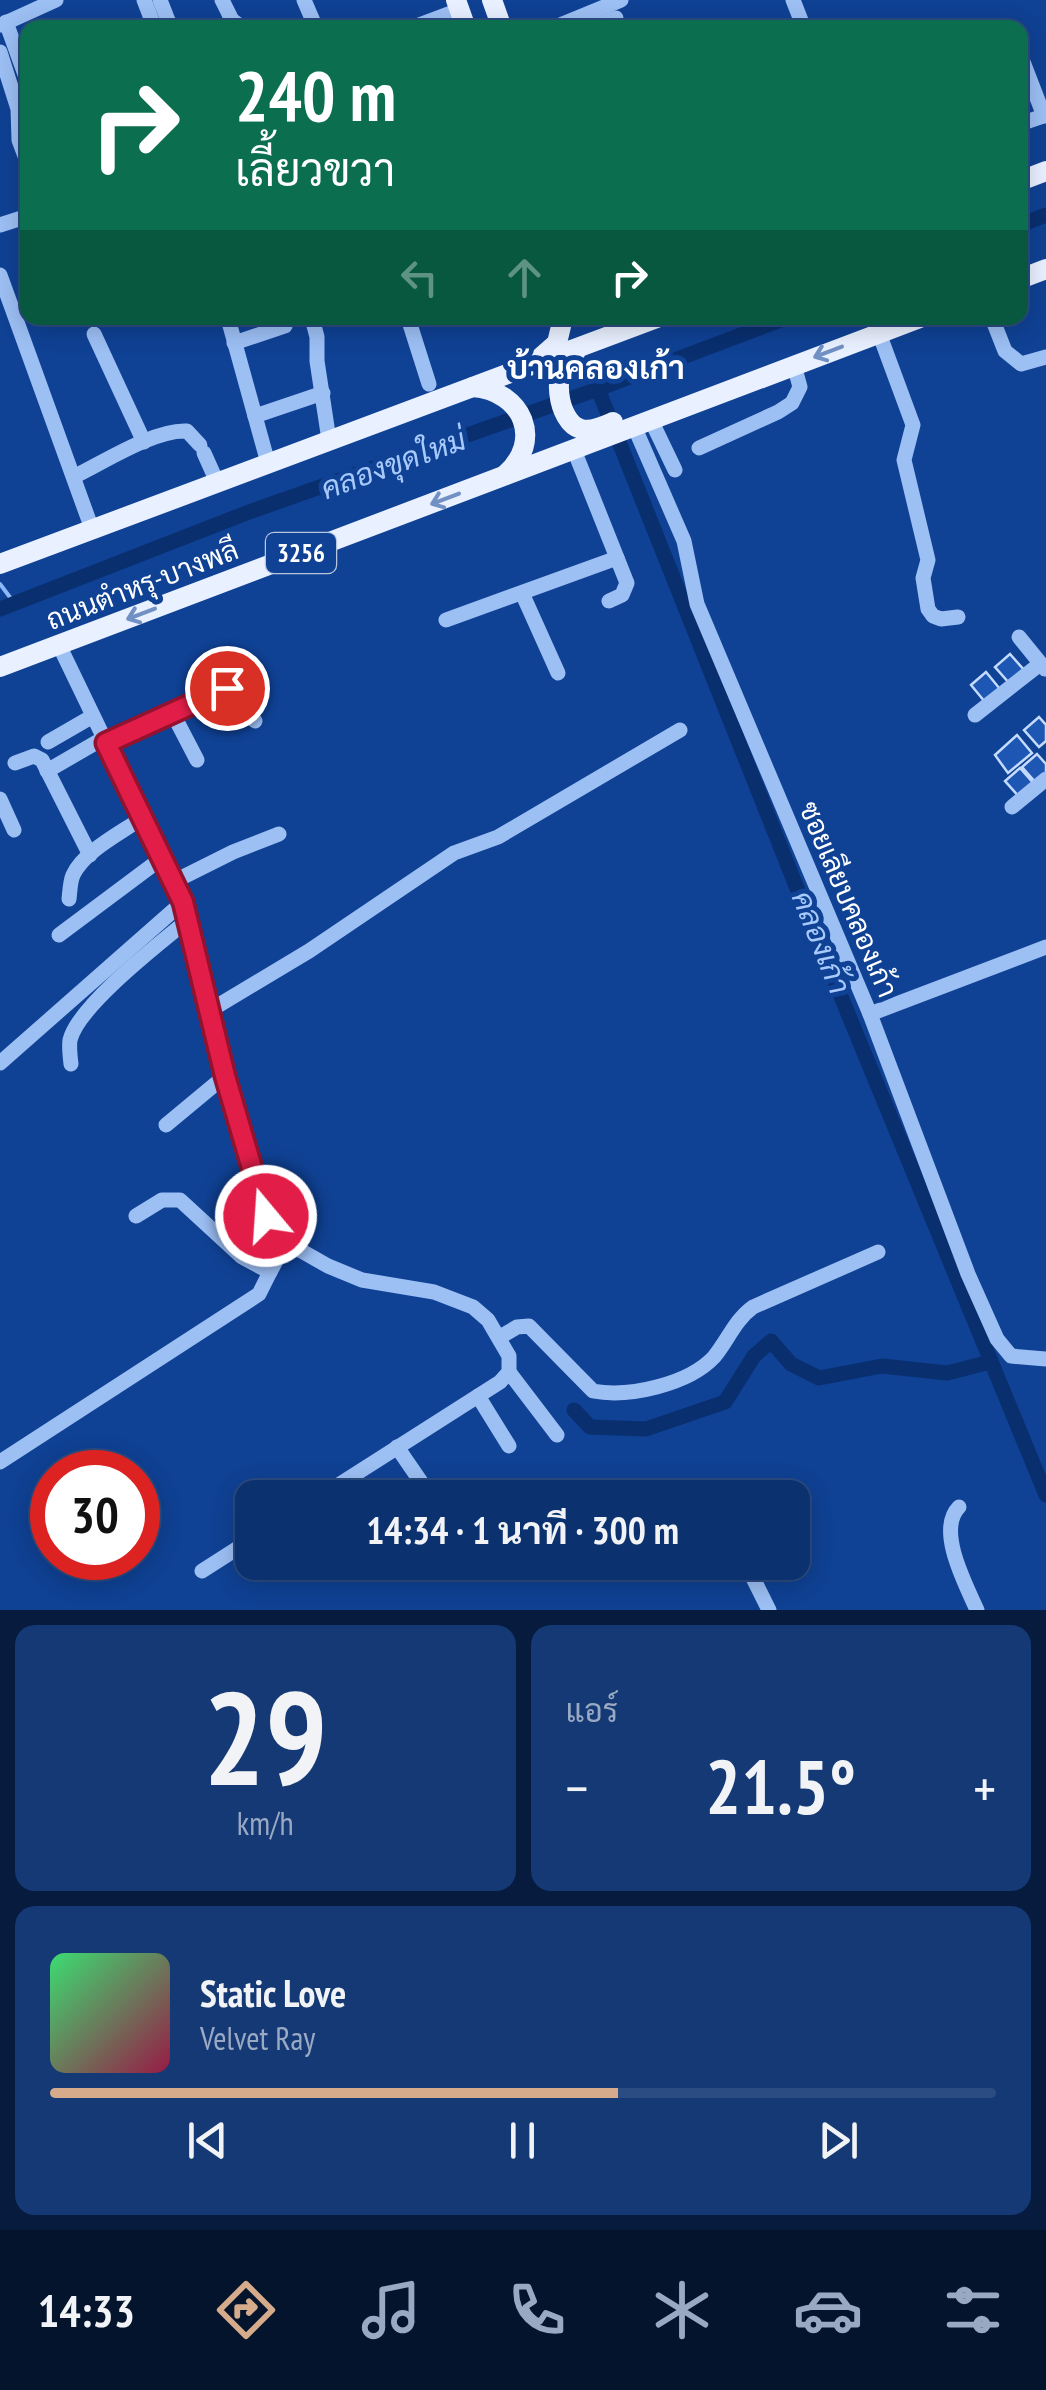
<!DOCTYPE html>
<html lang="th">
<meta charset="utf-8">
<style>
:root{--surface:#0b316f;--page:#143974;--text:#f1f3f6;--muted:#9aa9c3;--line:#2b4c82;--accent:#d6ab8b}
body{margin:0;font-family:"PT Sans Narrow",Sarabun,sans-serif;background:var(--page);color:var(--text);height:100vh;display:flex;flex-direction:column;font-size:38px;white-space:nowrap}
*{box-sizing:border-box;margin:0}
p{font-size:32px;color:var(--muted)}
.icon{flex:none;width:55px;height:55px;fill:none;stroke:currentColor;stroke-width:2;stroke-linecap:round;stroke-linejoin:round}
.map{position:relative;height:1610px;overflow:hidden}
.details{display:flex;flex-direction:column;gap:15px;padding:15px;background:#061b3d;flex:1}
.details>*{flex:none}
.guide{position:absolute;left:20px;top:20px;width:1008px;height:305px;border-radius:20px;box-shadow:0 5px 25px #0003,0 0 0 2px var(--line);background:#0b6e4f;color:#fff;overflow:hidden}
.speed{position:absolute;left:30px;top:1450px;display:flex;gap:20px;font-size:50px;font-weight:700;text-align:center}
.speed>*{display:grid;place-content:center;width:130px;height:130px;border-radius:50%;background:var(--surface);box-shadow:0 5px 25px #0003,0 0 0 2px var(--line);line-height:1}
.speed .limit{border:15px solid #d22;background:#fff;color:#111}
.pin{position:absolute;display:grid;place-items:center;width:85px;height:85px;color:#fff;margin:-42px;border:5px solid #fff;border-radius:50%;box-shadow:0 2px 10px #0007}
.me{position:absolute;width:110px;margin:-55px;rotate:342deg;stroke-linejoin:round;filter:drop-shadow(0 0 8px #0008)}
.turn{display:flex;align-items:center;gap:35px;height:210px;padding:0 50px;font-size:45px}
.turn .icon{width:130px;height:130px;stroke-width:2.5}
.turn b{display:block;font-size:70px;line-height:85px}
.lanes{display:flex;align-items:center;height:95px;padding:0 50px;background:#0003;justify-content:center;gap:50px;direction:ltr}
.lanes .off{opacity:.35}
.big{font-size:75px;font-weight:700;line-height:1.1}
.details .tile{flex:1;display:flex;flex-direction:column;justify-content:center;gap:15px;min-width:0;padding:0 35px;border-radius:20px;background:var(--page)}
.details .dial{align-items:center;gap:0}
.dial b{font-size:130px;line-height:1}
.song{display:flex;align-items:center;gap:30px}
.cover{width:120px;height:120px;border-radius:15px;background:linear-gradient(135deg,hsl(140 70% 55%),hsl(340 70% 35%))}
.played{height:10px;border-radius:5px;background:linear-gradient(90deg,var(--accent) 60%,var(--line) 60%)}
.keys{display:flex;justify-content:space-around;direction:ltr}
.heat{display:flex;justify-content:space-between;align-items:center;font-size:55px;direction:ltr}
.details .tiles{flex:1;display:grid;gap:15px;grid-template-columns:1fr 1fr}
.tile:last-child{grid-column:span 2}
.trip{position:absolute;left:235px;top:1480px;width:575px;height:100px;border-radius:20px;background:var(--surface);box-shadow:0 5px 25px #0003,0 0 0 2px var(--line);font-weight:700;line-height:100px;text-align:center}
.tab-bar{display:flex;height:160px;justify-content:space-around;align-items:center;background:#04142c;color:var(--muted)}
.tab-bar .icon{width:70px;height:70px}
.tab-bar .selected{color:var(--accent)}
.tab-bar b{font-size:45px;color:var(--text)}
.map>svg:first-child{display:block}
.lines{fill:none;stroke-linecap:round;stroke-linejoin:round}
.stream{stroke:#8db8f8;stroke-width:4}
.canal{stroke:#092f6f;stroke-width:15}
.building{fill:#1d57b3;stroke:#c4dbfe;stroke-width:2.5}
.minor{stroke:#9cbff4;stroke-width:15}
.major{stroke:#e9f0ff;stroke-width:20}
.oneway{stroke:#7190c4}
.route-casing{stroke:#92132f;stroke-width:25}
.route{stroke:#e11d48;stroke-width:18}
.labels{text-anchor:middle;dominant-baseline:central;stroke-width:10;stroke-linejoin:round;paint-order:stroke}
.shield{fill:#0f4194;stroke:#b7c6df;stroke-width:2.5}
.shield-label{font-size:25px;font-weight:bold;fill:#fff}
.street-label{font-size:28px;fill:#fff;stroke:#0f4194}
.water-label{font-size:30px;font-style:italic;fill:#a8c9fb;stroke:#0f4194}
.quarter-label{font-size:32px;font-weight:bold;fill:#fff;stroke:#0f4194}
</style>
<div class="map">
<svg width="1046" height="1610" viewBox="0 0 1046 1610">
<rect width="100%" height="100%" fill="#0f4194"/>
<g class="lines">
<polyline class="stream" points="0,584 15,604"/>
<g class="canal">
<polyline points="1020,225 1046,215"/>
<polyline points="598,389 812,926 1046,1495"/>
<polyline points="0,609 249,512 598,389 786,318"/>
<polyline points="574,1410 590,1427 646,1429 725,1402 754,1356 771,1341 791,1364 819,1378 882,1366 947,1373 990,1362"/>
</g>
</g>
<g class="building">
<polygon points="1010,654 1025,671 1010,684 995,667"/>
<polygon points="986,672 1000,689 985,702 971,685"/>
<polygon points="1039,717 1046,725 1046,741 1039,747 1024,730"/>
<polygon points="1017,735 1032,753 1008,773 995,755"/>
<polygon points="1037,754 1046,764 1046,776 1037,784 1022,767"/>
<polygon points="1020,768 1035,785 1020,798 1005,781"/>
</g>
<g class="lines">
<g class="minor">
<polyline points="144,0 154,26"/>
<polyline points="160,0 171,28"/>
<polyline points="222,0 232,20 243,28"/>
<polyline points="304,0 316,28"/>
<polyline points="793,0 804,28"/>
<polyline points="6,22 28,83"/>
<polyline points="1,25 56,0"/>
<polyline points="411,28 459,10"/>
<polyline points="553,28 621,0"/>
<polyline points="591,28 616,18"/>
<polyline points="0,52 18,109 19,140 28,164"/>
<polyline points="1020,54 1044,116"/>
<polyline points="1020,124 1046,115"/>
<polyline points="0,225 28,216"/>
<polyline points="0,275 92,529"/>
<polyline points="312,318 317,337 317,361 329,440"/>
<polyline points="408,318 429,384"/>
<polyline points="992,318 1005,351 1021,364 1046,357"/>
<polyline points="229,322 268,463"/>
<polyline points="879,333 913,425 904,460 928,560 923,578 928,609 933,616 941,619 958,617"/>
<polyline points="94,334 144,442"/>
<polyline points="234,343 285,326"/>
<polyline points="255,416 323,393"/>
<polyline points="651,420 675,470"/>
<polyline points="634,426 684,541 697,604 870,1014 968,1274 997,1339 1011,1356 1046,1359"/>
<polyline points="699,448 778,412 792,403 800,387 794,365"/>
<polyline points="574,450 627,583 622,595 609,601"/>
<polyline points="204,453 217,482"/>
<path d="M75,476c29,-14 80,-47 112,-45l13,14"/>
<polyline points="522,593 558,673"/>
<polyline points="446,620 617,558"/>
<polyline points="1019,637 1045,669"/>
<polyline points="59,645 183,902 225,1076 272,1228 298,1249 328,1266 362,1280 434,1292 473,1307 488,1320 509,1356 509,1372 500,1382 318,1498"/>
<polyline points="172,712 197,760"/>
<polyline points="975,715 1040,664"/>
<polyline points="48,742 93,716"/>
<polyline points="106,743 227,688 233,689 255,721"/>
<polyline points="15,763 34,756 42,760 90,855"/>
<polyline points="47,771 104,738"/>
<polyline points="0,799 14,830"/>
<polyline points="1012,807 1046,779"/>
<polyline points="175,881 233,852 279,834"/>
<path d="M69,899c1,-8 1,-17 4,-24 11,-24 48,-42 69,-57"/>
<polyline points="59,935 162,858"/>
<polyline points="209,1011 309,951 454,853 498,837 680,730"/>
<polyline points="870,1014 1046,947"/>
<polyline points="0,1063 183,902"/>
<path d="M71,1064c-1,-8 -2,-17 -1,-24 8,-34 90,-97 118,-120"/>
<polyline points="166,1125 225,1076"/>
<polyline points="136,1216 162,1200 180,1200 242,1257 270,1272 286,1242"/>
<path d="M500,1337l17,-10 12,-1 64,65c36,7 96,-7 121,-34 14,-17 21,-37 39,-50l125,-55"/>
<polyline points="509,1372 557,1435"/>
<polyline points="478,1396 509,1446"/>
<polyline points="397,1447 432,1498"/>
<polyline points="0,1462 259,1294 270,1272"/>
<path d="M959,1507c-23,23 7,78 18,103"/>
<polyline points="745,1562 769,1610"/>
<polyline points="202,1571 252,1539"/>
</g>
<g class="major">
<polyline points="456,0 466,28"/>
<polyline points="492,0 502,28"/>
<polyline points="1020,181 1046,171"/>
<polyline points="1020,279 1046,269"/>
<path d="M575,353c-26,12 -18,70 6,76 10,3 23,-3 32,-7"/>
<polyline points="540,358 557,343 563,318"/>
<path d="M473,387c50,4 71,54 32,88"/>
<polyline points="0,564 657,318"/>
<polyline points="0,667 920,318"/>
</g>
</g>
<defs><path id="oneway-shaft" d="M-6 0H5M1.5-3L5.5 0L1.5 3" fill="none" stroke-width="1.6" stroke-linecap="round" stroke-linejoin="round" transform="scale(2.5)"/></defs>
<g class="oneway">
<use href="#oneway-shaft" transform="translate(828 352) rotate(159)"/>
<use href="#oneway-shaft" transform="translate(445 499) rotate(159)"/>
<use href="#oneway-shaft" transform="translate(141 614) rotate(159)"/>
</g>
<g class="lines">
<g class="route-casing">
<polyline id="route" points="227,688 106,743 183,902 225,1076 266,1216"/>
</g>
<use href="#route" class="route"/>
</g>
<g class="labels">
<rect class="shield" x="266" y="533" width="70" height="40" rx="8"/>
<g class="shield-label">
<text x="301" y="553">3256</text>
</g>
<g class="street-label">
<text transform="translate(142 584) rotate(-21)">ถนนตำหรุ-บางพลี</text>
<text transform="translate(849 899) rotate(67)">ซอยเลียบคลองเก้า</text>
</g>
<g class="water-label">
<text transform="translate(393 463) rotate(-20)">คลองขุดใหม่</text>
<text transform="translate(822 942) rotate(68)">คลองเก้า</text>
</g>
<g class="quarter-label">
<text x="596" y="367">บ้านคลองเก้า</text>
</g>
</g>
</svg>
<div class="speed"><div class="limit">30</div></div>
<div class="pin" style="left:227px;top:688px;background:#d93025"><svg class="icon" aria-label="arrive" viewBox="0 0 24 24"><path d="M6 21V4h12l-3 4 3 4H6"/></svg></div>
<svg class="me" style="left:266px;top:1216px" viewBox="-20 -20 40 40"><circle r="17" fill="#e11d48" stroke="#fff" stroke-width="3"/><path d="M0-11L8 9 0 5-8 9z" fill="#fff"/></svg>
<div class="trip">14:34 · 1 นาที · 300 m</div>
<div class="guide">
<div class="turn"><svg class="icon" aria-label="right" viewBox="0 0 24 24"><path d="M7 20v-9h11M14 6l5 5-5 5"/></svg><div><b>240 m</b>เลี้ยวขวา</div></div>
<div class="lanes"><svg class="icon off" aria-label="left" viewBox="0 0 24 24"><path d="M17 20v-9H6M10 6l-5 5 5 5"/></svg><svg class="icon off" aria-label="ahead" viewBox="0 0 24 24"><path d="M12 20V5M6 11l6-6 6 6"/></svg><svg class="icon" aria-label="right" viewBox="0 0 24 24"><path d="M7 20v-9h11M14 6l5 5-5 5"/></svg></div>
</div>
</div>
<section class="details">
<div class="tiles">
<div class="tile dial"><b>29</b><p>km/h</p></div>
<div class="tile"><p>แอร์</p>
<div class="heat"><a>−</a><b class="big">21.5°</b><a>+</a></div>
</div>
<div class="tile">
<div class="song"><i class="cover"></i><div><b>Static Love</b><p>Velvet Ray</p></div></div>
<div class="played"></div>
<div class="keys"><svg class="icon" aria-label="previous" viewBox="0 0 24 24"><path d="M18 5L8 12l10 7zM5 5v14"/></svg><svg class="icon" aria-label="pause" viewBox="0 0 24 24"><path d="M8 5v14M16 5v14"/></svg><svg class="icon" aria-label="next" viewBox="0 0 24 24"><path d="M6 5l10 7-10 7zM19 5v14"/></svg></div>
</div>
</div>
</section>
<nav class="tab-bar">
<b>14:33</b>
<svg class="icon selected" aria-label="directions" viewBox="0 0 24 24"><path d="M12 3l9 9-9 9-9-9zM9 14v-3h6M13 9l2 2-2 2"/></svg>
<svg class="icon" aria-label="music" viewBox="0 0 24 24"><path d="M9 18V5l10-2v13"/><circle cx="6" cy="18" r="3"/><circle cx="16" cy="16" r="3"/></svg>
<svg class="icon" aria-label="phone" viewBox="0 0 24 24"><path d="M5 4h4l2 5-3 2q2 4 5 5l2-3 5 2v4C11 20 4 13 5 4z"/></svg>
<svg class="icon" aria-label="climate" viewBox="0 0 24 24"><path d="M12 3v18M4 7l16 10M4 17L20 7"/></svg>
<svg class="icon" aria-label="car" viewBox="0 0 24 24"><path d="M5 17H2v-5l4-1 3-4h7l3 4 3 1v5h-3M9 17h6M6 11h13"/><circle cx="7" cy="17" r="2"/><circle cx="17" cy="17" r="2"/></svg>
<svg class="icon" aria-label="filters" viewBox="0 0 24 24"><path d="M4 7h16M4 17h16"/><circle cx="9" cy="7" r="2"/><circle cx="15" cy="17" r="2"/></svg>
</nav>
